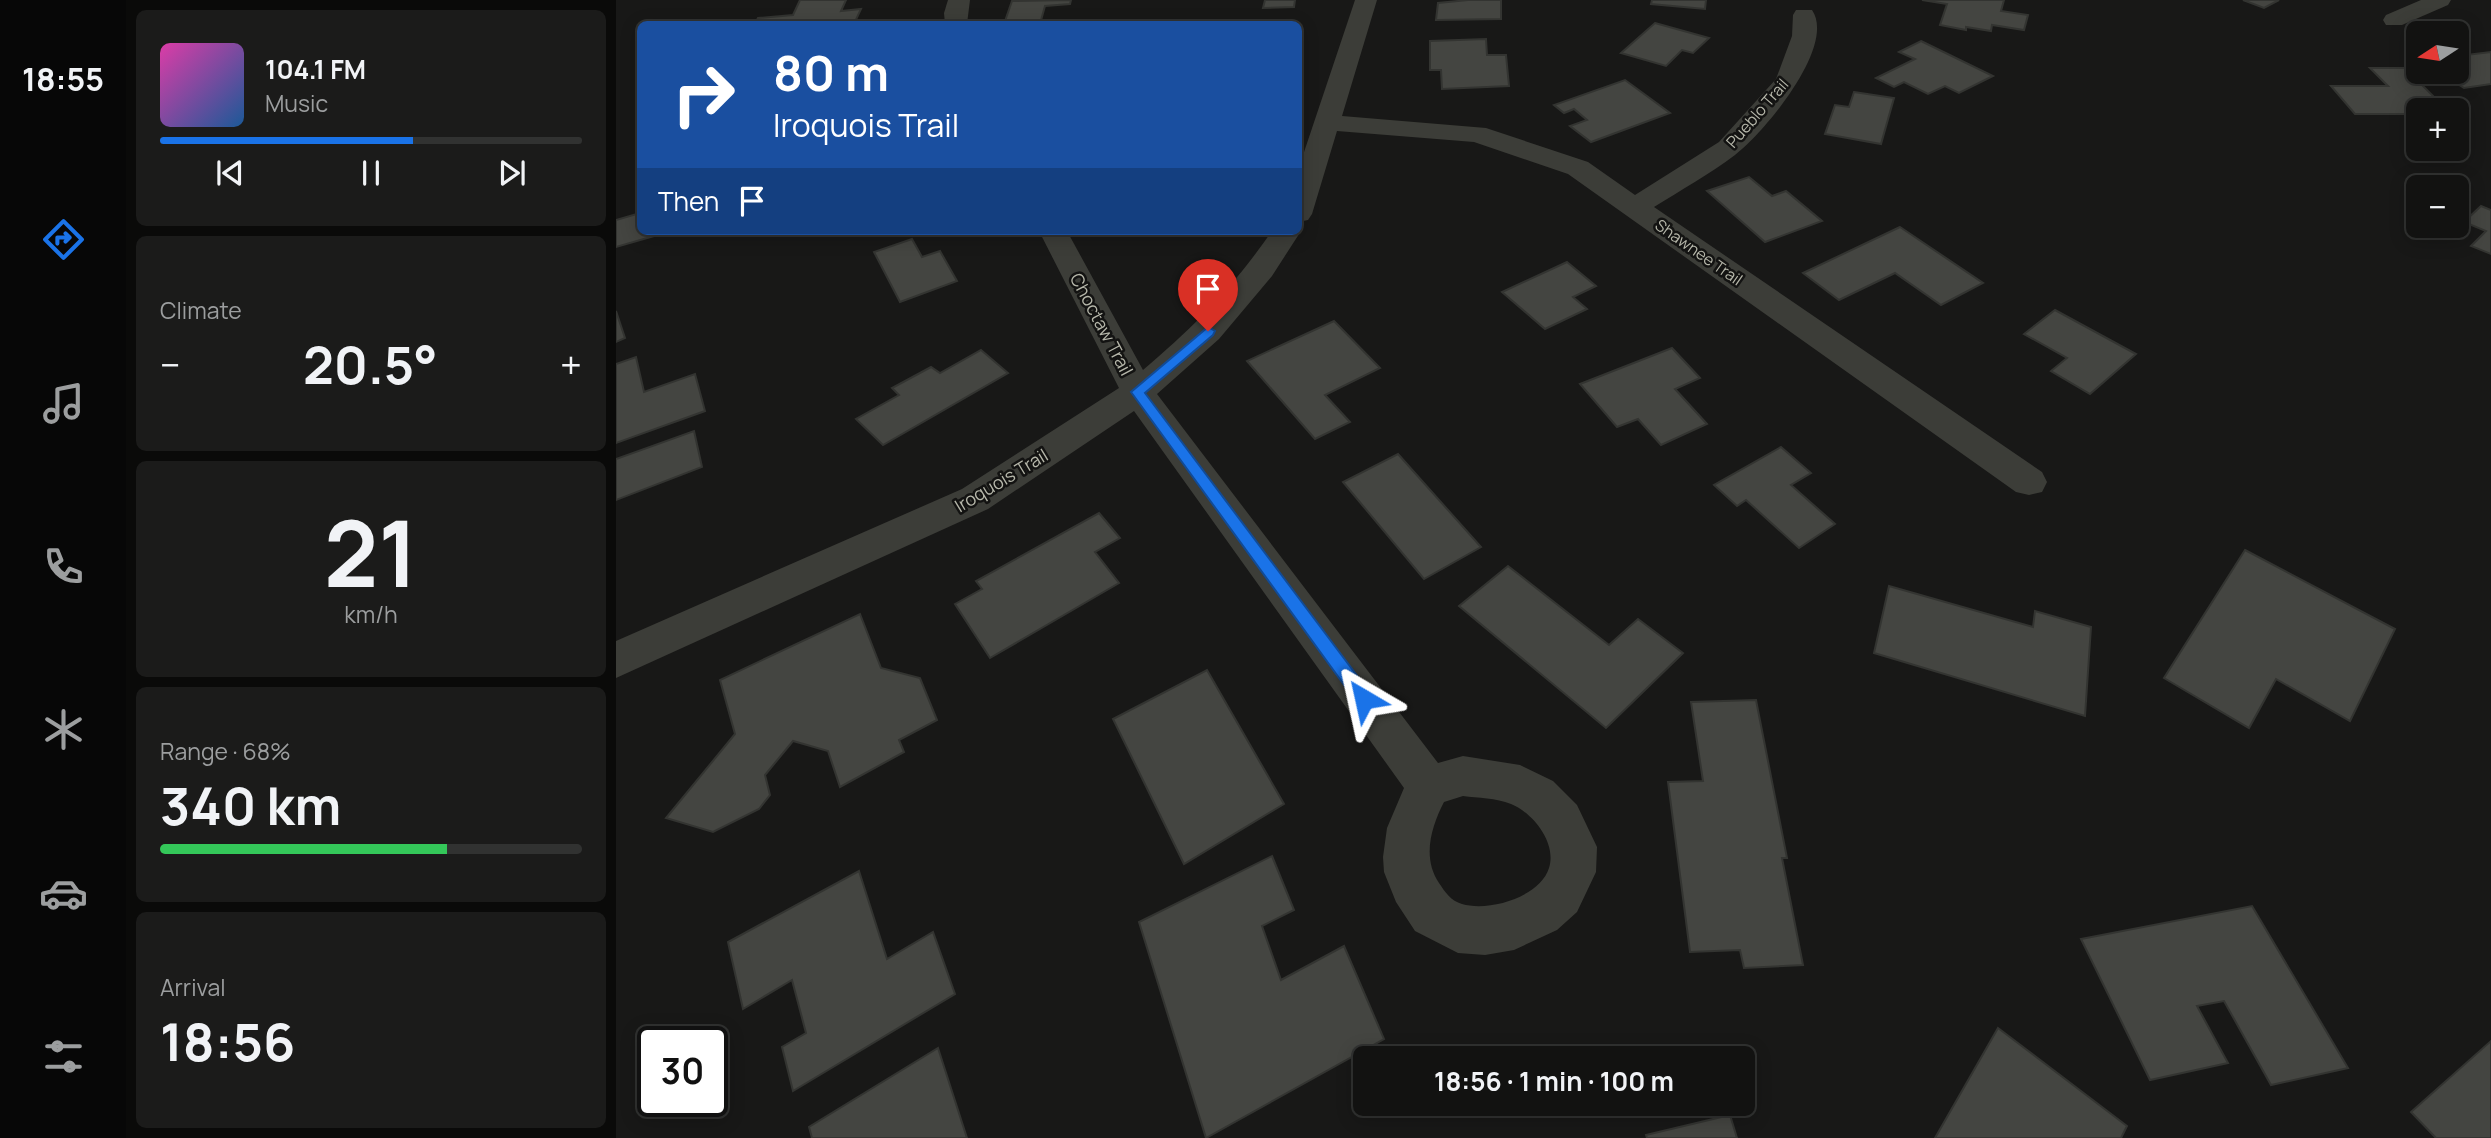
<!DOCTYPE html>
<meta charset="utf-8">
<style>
:root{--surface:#121211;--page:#1b1b1a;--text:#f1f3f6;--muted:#9c9e9f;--line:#313231;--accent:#1a73e8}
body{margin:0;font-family:Manrope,sans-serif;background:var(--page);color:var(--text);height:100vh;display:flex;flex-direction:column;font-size:26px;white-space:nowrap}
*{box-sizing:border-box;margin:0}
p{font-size:23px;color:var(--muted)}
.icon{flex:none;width:38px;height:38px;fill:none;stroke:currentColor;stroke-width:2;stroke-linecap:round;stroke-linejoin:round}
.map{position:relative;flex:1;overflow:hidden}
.side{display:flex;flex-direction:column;gap:10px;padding:10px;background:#0a0a09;width:490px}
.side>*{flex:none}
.guide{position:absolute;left:21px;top:21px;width:665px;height:214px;border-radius:10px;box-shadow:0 4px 18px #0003,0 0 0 2px var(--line);background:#1a4fa0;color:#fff;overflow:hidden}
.needle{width:46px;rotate:258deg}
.fabs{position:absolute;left:1790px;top:21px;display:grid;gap:14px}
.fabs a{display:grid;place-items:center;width:63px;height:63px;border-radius:10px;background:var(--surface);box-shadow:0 4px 18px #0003,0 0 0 2px var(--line);font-size:35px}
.speed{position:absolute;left:21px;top:1026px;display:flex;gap:14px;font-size:35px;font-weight:700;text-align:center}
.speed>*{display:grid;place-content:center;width:91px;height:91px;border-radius:50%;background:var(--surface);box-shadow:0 4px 18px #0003,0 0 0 2px var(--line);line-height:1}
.speed .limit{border:4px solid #111;border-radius:10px;background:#fff;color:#111}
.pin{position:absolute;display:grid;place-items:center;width:60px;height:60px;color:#fff;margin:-72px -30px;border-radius:50% 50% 50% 0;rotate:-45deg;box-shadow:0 0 7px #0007}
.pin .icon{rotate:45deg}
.me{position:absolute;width:77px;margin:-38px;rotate:324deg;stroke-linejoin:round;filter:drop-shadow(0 0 5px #0008)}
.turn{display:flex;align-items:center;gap:24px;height:147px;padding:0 21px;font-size:32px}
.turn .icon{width:91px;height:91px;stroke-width:2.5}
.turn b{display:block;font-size:49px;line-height:60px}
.then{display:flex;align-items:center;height:66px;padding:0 21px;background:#0003;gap:14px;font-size:26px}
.big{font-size:52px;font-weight:700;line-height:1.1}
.side .widget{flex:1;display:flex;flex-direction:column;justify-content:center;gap:10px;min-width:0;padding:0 24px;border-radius:10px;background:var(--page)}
.side .dial{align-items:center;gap:0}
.dial b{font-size:91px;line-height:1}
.song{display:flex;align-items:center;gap:21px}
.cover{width:84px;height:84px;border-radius:10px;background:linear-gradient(135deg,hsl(320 70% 55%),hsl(210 70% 35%))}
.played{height:7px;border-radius:4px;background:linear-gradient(90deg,var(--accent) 60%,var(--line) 60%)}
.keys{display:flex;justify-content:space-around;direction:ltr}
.heat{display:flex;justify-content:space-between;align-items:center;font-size:38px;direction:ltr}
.charge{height:10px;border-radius:5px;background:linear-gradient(90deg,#34c759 68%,var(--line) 0)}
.trip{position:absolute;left:737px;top:1046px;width:402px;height:70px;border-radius:10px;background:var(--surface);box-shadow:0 4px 18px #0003,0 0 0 2px var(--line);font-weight:700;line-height:70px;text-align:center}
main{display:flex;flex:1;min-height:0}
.dock{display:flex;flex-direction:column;width:126px;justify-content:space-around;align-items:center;background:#070707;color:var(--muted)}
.dock .icon{width:49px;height:49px}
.dock .active{color:var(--accent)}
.dock b{font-size:32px;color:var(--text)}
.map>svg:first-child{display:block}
.building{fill:#444541;stroke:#333431;stroke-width:2}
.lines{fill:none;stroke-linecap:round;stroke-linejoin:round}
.street{fill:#3c3d38;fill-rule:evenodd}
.route{fill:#1a73e8;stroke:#114b97;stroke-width:2}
.labels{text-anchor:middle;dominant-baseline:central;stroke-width:5;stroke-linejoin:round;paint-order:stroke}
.far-street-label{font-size:16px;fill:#b6b7aa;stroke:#131312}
.street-label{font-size:18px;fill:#b6b7aa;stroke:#131312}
</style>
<main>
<nav class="dock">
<b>18:55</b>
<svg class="icon active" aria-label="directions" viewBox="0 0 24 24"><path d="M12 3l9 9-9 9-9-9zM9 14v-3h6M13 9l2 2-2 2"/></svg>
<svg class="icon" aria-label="music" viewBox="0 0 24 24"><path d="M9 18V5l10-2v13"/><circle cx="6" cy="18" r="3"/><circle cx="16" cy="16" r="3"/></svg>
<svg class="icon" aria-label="phone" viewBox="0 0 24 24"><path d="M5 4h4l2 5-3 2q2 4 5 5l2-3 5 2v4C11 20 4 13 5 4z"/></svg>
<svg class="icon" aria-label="climate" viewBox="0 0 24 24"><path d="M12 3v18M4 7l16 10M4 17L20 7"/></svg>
<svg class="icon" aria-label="car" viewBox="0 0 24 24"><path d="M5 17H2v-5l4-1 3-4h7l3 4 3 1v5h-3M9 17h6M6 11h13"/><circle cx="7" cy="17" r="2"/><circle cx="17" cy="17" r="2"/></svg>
<svg class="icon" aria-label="filters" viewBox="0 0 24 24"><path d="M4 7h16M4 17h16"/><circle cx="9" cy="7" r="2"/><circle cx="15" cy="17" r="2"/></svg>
</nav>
<section class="side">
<div class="widget">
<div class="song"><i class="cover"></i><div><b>104.1 FM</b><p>Music</p></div></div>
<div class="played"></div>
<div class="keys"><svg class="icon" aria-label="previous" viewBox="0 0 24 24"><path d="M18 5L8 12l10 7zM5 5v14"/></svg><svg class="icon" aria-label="pause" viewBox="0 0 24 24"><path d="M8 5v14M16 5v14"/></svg><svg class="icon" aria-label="next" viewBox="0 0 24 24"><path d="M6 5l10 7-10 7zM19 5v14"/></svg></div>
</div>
<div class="widget"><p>Climate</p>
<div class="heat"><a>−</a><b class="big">20.5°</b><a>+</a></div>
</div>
<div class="widget dial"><b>21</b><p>km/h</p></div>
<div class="widget"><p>Range · 68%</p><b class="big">340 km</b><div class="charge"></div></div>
<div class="widget"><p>Arrival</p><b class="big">18:56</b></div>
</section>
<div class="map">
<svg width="1875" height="1138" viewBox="0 0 1875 1138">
<rect width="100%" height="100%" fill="#181817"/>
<g class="building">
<polygon points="184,0 230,0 225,11 245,9 238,24 139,24 142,18 177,15"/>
<polygon points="455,0 454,4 429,6 424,24 388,24 396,1"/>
<polygon points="649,0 679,0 678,7 647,8"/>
<polygon points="852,0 885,0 885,19 820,20 822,3"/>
<polygon points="1036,0 1090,0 1089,9 1035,4"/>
<polygon points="1306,0 1388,0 1385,11 1412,15 1408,30 1376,25 1375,31 1350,27 1350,30 1324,25 1331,4"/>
<polygon points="1627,0 1663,0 1648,8"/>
<polygon points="1039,23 1093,38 1077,53 1066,50 1050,66 1005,53"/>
<polygon points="870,39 871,55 890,55 893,86 826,89 825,70 814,70 814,41"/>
<polygon points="1305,41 1377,76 1343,93 1329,86 1312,94 1288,82 1278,87 1260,78 1299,59 1283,52"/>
<polygon points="1875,52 1875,84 1848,88 1823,72 1841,72 1843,68 1841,56"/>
<polygon points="1754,68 1789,68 1831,110 1802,110 1802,114 1739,114 1715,86 1772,86"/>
<polygon points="1009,80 1054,113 975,142 954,126 971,120 958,109 948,113 938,105"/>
<polygon points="1238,92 1278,98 1265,144 1209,134 1219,105 1233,107"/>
<polygon points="1133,177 1156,196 1170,191 1206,221 1149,242 1091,191"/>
<polygon points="1865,206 1875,210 1875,254 1855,246 1870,231 1848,222"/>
<polygon points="24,213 24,231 44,231 45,234 0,247 0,220"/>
<polygon points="1284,227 1367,283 1325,305 1279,273 1223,300 1187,273"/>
<polygon points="296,239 306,257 324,251 341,281 284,302 258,252"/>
<polygon points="951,262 980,286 957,297 971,309 929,329 886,292"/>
<polygon points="1439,310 1520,354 1474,394 1435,371 1451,358 1408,334"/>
<polygon points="0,311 9,338 0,342"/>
<polygon points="718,321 764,368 709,395 734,422 699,439 631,361"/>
<polygon points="1056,348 1084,378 1059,389 1091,424 1045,445 1022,419 1001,427 964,384"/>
<polygon points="365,350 392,373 267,445 240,419 283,395 276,388 315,367 324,373"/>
<polygon points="20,357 28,392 79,374 89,411 0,443 0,364"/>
<polygon points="78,431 86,467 0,500 0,459"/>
<polygon points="1165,447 1195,473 1175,485 1219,524 1183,548 1130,500 1121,506 1098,485"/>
<polygon points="782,454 865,547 808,579 727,482"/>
<polygon points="483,513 504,538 479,552 503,583 374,658 339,604 366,589 360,581"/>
<polygon points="1629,550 1779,629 1734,721 1660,679 1633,728 1548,678"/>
<polygon points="892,566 993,645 1022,619 1067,653 990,728 843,606"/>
<polygon points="1273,586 1417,627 1419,611 1475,627 1469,716 1258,653"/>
<polygon points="244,614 265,668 304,678 321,720 283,740 288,752 224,787 212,751 177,741 149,775 154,795 143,809 97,832 50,818 119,734 104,680"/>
<polygon points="591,670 668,804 568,864 497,719"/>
<polygon points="1140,700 1171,858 1166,858 1187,965 1128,968 1124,950 1074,952 1052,782 1087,781 1075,702"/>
<polygon points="656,856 678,910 646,926 665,980 728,946 768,1039 590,1138 523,922"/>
<polygon points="243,871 271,959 317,932 339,994 177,1091 166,1047 190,1033 176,980 127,1009 112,942"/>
<polygon points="1636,906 1732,1068 1655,1085 1608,1001 1581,1006 1612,1063 1534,1080 1465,939"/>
<polygon points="1382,1028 1511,1126 1505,1138 1319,1138"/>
<polygon points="1875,1041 1875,1138 1820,1138 1795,1112"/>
<polygon points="322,1048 351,1138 196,1138 193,1127"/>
<polygon points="1114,1115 1121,1138 1031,1138 1030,1135"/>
</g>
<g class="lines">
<g class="street">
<polygon points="332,0 354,0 351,24 329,24 328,13"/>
<path d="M739,0h22l-35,116 144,12 102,34 47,33 84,-53 57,-63 16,-43 1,-21 3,-5h16c25,36 -49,124 -77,145 -25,19 -54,35 -81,52l388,265 5,10 -5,10 -13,3 -13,-3 -448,-318 -94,-32 -137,-11 -25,83 -4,6 -10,2v-52z"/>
<polygon points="1805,0 1835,0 1832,5 1786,25 1770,25 1767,20 1770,15"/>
<path d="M682,227l3,4 -29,45 -53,63 -62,55 281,369 25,-7 57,9 33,16 24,24 20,42 -1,25 -19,40 -20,18 -43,20 -29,5 -27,-2 -43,-22 -19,-29 -12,-30 -1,-15 4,-29 17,-40 -270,-377 -146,98 -372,169v-37l346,-152 157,-101 -80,-157h28l76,139c52,-44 90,-83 129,-139h26zM847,796c15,2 33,2 48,8 22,9 46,39 38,64 -9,29 -60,44 -87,36 -11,-3 -17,-12 -23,-21 -17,-25 -8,-56 5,-81z"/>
</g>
</g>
<polygon class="route" points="592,327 599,331 597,335 529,393 754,693 757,699 754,704 742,704 515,392"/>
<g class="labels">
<g class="far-street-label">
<text transform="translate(1141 113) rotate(-49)">Pueblo Trail</text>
<text transform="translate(1083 252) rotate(35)">Shawnee Trail</text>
</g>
<g class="street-label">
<text transform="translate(486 324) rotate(62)">Choctaw Trail</text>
<text transform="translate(385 480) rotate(-31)">Iroquois Trail</text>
</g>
</g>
</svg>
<div class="fabs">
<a><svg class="needle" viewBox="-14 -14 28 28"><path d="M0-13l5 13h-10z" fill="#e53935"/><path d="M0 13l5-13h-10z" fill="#9c9e9f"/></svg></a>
<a>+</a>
<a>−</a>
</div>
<div class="speed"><div class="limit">30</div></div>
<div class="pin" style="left:592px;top:331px;background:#d93025"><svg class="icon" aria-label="arrive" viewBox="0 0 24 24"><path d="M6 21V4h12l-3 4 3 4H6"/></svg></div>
<svg class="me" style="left:748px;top:699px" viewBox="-20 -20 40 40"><path d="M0-17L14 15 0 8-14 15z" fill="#1a73e8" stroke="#fff" stroke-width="4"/></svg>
<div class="trip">18:56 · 1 min · 100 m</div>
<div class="guide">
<div class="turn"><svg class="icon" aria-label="right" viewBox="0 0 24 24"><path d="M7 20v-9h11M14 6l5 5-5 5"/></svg><div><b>80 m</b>Iroquois Trail</div></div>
<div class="then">Then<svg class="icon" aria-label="arrive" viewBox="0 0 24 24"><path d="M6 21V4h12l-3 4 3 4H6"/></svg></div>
</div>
</div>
</main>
